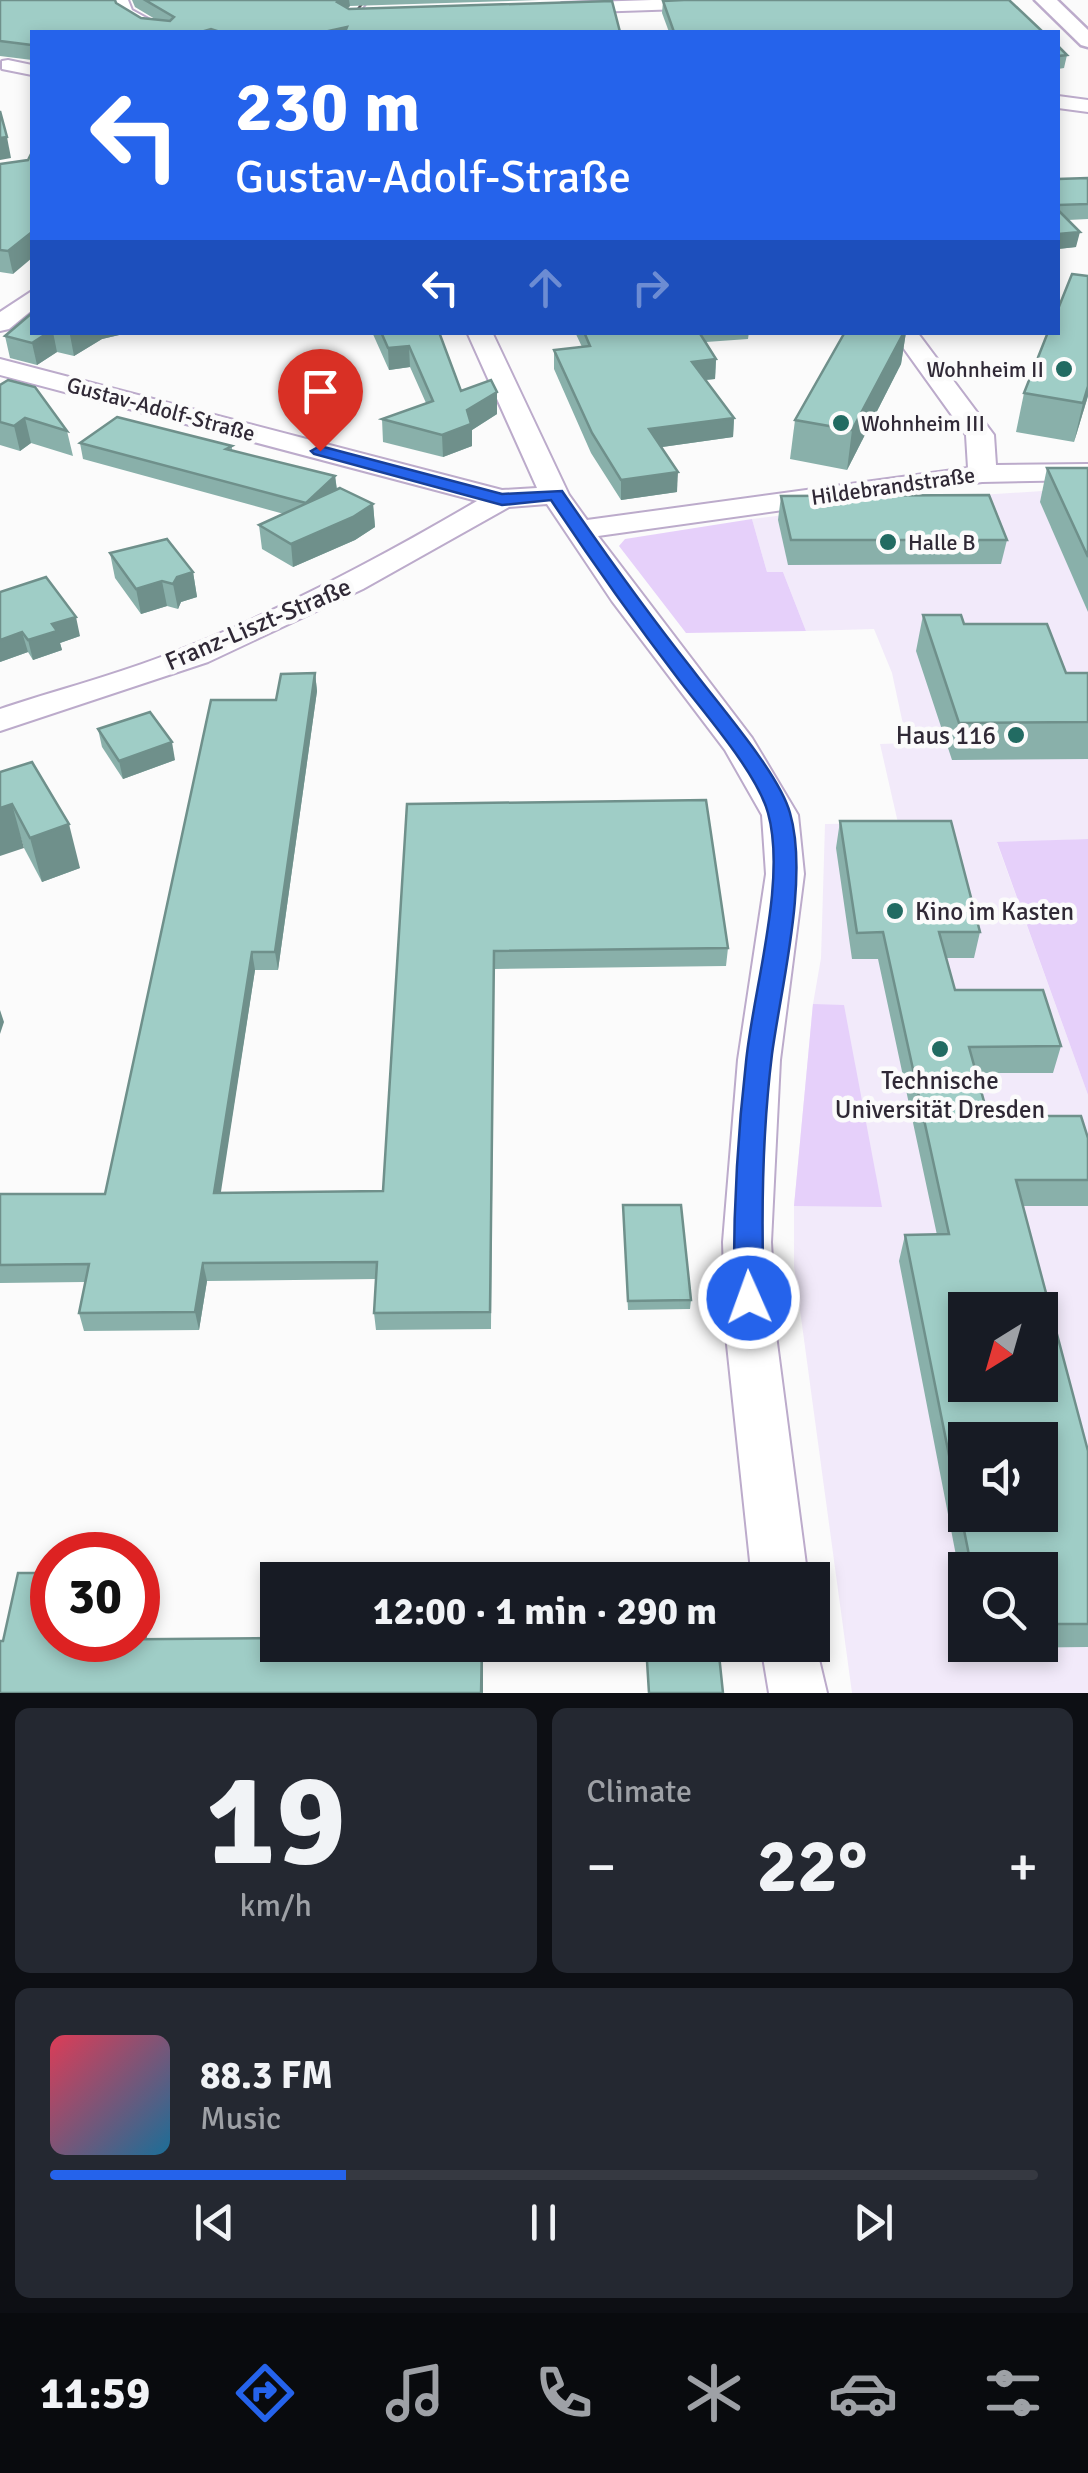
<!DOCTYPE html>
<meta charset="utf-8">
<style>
:root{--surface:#171b24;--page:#242831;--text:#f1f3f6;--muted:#9ea1a6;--line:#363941;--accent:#2563eb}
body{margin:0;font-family:Signika,sans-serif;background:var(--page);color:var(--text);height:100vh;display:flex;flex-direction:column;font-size:38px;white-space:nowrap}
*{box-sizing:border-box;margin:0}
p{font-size:32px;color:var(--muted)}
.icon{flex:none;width:55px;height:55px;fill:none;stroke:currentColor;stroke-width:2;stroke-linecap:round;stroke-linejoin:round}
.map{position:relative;height:1693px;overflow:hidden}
.side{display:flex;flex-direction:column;gap:15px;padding:15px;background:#0d0f14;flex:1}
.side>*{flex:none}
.banner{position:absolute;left:30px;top:30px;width:1030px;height:305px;border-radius:0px;box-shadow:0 5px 15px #0003;background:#2563eb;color:#fff;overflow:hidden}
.needle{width:65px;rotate:217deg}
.tools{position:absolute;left:948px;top:1292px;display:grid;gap:20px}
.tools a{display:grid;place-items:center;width:110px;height:110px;border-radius:0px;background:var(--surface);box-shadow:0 5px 15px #0003;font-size:50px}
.speed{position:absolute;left:30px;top:1532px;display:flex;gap:20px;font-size:50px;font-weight:700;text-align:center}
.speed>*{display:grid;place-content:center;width:130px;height:130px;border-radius:50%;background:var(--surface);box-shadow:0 5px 15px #0003;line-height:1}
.speed .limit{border:15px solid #d22;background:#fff;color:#111}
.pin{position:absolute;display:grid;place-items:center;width:85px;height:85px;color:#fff;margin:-102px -42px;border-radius:50% 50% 50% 0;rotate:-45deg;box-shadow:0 0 10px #0007}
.pin .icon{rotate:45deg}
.me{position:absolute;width:110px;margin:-55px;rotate:358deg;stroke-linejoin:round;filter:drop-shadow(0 0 8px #0008)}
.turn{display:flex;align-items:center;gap:35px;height:210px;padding:0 40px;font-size:45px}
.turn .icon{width:130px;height:130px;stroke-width:2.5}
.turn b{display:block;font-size:70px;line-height:85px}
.lanes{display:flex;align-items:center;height:95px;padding:0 40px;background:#0003;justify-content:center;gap:50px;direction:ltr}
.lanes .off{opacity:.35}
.big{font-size:75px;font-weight:800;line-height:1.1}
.side .card{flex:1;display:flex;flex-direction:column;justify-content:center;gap:15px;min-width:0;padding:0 35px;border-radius:15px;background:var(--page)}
.side .dial{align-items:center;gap:0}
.dial b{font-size:130px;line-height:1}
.song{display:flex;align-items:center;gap:30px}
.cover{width:120px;height:120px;border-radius:15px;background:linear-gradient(135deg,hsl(350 70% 55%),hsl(200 70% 35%))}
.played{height:10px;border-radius:5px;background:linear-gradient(90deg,var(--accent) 30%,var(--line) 30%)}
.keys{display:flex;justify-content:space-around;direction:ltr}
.heat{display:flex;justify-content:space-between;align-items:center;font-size:55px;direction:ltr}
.side .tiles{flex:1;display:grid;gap:15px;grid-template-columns:1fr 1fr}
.card:last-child{grid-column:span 2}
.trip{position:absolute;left:260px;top:1562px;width:570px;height:100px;border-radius:0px;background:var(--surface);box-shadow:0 5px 15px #0003;font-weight:800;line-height:100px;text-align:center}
.tabs{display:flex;height:160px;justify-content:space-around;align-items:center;background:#090b0e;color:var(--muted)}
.tabs .icon{width:70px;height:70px}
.tabs .selected{color:var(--accent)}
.tabs b{font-size:45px;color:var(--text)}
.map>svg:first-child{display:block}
.built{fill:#f2eafa;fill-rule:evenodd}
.green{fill:#e6d0fa}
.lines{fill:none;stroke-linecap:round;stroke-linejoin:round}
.minor-casing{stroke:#bcabcb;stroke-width:4}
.major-casing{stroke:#bcabcb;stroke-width:5}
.minor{fill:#fff;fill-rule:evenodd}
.major{fill:#fff;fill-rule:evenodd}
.tram{stroke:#58535d;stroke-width:2.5}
.wall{fill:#89b0aa}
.shaded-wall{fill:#6f908b}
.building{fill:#9fcdc6;stroke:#6f908b;stroke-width:2.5;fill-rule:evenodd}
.route{fill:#2563eb;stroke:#184099;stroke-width:2.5}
.poi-dot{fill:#226b62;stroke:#fbfbfb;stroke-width:4}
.labels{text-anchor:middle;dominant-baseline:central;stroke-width:9;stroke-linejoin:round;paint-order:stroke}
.far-poi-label{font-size:22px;fill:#302936;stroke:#fbfbfb;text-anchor:start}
.far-street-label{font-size:22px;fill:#302936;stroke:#fbfbfb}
.street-label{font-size:25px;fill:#302936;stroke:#fbfbfb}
.poi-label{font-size:25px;fill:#302936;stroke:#fbfbfb;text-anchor:end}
</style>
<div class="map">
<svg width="1088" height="1693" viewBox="0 0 1088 1693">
<rect width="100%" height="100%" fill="#fbfbfb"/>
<path class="built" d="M1088,488v351l-91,4 91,252v598h-236l-58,-427v-60l19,-202 8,-46 4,-134 73,-1 -18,-79 27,-1 -15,-70 -18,-44 -68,2 -23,-59h-16l-15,-53 152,-19zM965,1310h75v75h-75zM965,1440h75v75h-75zM965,1570h75v75h-75z"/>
<g class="green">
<polygon points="752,519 767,572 783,572 806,631 686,633 619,546 625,539"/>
<polygon points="1088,839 1088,1095 997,842"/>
<polygon points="813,1004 844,1005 882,1207 794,1206"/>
</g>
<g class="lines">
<g class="minor-casing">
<g id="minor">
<path d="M112,0h16l4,10 40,22c-25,1 -51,-7 -60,-32z"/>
<polygon points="351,0 368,0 344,32 328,32"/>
<polygon points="652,0 812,0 804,5 562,13 554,8 562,3"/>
<polygon points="8,60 32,65 32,75 2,69 2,61"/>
<polygon points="1058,96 1088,100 1088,112 1058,108"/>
<polygon points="32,291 32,310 9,329 0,331 0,312"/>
<path d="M467,332h25l77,163 18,25 381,-52 -2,-33 -74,-103h25l77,103 2,30 92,-1v16l-106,2 -384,54 154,202 46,77 6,59 -24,186 -9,182 5,93 32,245h-56l-26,-245 -3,-93 15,-182 28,-186 -4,-59 -37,-65 -113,-149 -65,-97 -38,3 -146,82 -155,73 -208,69v-22c54,-18 108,-32 161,-52 110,-41 215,-97 316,-156l-477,-126v-16l502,131 35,-2z"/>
<polygon points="812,1630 827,1693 769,1693 761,1645 812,1645"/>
</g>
</g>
<g class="major-casing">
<polygon id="major" points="1035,0 1057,0 1088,30 1088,47 1081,45"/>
</g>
<use href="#minor" class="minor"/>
<use href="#major" class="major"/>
<polyline class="tram" points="340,32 365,0"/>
</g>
<g class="wall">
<polygon points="0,0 116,3 141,18 155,19 135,7 132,0 539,0 350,6 348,8 620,32 32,32 32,60 0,56"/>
<polygon points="663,1 1043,32 669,32 662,13"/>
<polygon points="1067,55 1064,68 1058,69 1058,56"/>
<polygon points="0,164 13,274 0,272"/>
<polygon points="1088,178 1088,219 1068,220 1076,247 1058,249 1058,179"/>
<polygon points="32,332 132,332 102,339 74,356 57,352 37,365 10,358 5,336"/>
<polygon points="372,332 439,332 461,391 497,414 472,430 472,446 443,457 383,442 382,419 426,403 410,367 389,370"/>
<polygon points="575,332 749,332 748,339 706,342 716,359 715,379 706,380 734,418 733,437 662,447 677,492 621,500 591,453 554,369 554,350 582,347"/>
<polygon points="845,332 906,332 901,364 847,470 790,459 795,420"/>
<polygon points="0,385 67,431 73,456 31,443 20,451 0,445"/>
<polygon points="1024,393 1088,396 1074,442 1016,432"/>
<polygon points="80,443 232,446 232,451 335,476 337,489 373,504 375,527 355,540 293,567 262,549 259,525 284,514 83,459"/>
<polygon points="1047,468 1088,468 1088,612 1040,502"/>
<polygon points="781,496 1007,540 1001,564 788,565 778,520"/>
<polygon points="110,553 193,572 197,597 181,602 178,609 167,606 141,614 115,578"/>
<polygon points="0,592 80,636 60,643 62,650 33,660 28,652 0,662"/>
<polygon points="923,615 964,624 1066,673 1088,673 1088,759 952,760 916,651"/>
<polygon points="315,673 317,691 278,970 255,970 220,1193 383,1191 407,804 728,948 726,966 494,969 491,1329 376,1330 374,1313 376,1279 207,1281 199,1330 84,1331 79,1313 85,1282 0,1283 0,1194 105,1194 276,700"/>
<polygon points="98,729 175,760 123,779 102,747"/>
<polygon points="0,772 80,868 42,882 24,848"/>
<polygon points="840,821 980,932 974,958 946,958 955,990 1061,1046 1053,1073 976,1073 988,1116 1088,1138 1088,1206 1023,1206 1088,1451 1088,1647 974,1648 973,1645 1040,1645 1040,1570 965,1570 965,1602 899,1261 905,1235 937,1235 878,959 852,959 836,848"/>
<polygon points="623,1205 691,1300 690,1309 628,1310"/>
</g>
<g class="shaded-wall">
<polygon points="339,0 349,0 350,6 338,16 337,2"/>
<polygon points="347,27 347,32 324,32"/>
<polygon points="7,137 11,158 0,160 0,138"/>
<polygon points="32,232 32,258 13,274 8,251"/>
<polygon points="1080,232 1076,247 1058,249 1058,234"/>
<polygon points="49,332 53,332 57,352 37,365 32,343"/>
<polygon points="74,332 132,332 102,339 74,356 70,335"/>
<polygon points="904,332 906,332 901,364 847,470 852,430"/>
<polygon points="409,346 410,367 389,370 388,348"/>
<polygon points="716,359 715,379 691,381 692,362"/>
<polygon points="1088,386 1088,396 1074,442 1083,403"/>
<polygon points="497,392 497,414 472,430 472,446 443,457 442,435 467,410"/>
<polygon points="25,418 31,443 20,451 14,426"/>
<polygon points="734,418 733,437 648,449 649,429"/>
<polygon points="678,472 677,492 621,500 621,480"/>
<polygon points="335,476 337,492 306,503"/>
<polygon points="373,504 375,527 355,540 293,567 291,544"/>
<polygon points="193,572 197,597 181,602 178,609 173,584 177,577"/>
<polygon points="162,581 167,606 141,614 136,589"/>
<polygon points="76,617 80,636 60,643 62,650 33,660 28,640 52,624"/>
<polygon points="22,632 28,652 0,662 0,640"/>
<polygon points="315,673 317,691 278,970 275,952"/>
<polygon points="172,742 175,760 123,779 119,761"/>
<polygon points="12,804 24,848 0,856 0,808"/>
<polygon points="69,824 80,868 42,882 30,838"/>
<polygon points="252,952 255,970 218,1211 214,1193"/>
<polygon points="0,1010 4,1022 0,1034"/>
<polygon points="203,1263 207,1281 199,1330 195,1312"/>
<polygon points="147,1571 154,1593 143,1661 138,1640 138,1625"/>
<polygon points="482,1645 483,1645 483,1693 481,1693"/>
</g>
<g class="building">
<polygon points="0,0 115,0 116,3 141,18 170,21 174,17 145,0 339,0 337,2 349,9 612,1 620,32 345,32 347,27 324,32 220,32 211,29 201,32 32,32 32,45 0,41"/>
<polygon points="684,0 1009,0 1043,32 674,32 663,1"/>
<polygon points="1058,46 1067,55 1058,56"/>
<polygon points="0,111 7,137 0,138"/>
<polygon points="32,152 32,232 8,251 0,250 0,164 28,160"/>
<polygon points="1088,178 1088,204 1058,205 1058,179"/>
<polygon points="1058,210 1080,232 1058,234"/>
<polygon points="1072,274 1088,276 1088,386 1083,403 1024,393 1048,332 1058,332 1058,309"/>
<polygon points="32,313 32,332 49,332 32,343 5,336"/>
<polygon points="381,332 439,332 461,391 491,380 497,392 467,410 471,424 442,435 382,419 433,401 409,346 388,348"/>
<polygon points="584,332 699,332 716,359 692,362 734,418 649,429 678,472 621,480 592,433 554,350 590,346"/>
<polygon points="845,332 904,332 852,430 795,420"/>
<polygon points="8,380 35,387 67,431 25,418 14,426 0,422 0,385"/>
<polygon points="117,417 232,446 226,449 335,476 306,503 80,443"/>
<polygon points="1047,468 1088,468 1088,557"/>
<polygon points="340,488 373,504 353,517 291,544 259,525"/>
<polygon points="989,495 1007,540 791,540 781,496"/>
<polygon points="167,539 193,572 177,577 173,584 162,581 136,589 110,553"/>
<polygon points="46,577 76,617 52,624 57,631 28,640 22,632 0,640 0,592"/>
<polygon points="923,615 961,615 964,624 1047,624 1066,673 1088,673 1088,722 959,723"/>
<polygon points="315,673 275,952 252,952 214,1193 383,1191 407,804 706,800 728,948 494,951 490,1312 374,1313 377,1262 203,1263 195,1312 79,1313 89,1264 0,1265 0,1194 105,1194 211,700 276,700 281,674"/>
<polygon points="150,712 172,742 119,761 98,729"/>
<polygon points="32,762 69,824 30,838 12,804 0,808 0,772"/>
<path d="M840,821h111l29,111h-41l16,58h88l18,56 -92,1 19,69h93l7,22v42h-72l72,271v173h-48v-54h-68l-67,-335 44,-1 -66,-302 -26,1zM965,1310h75v75h-75zM965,1440h75v75h-75z"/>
<polygon points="623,1205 681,1205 691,1300 628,1301"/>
<polygon points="138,1571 147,1571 138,1625"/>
<polygon points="483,1571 483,1580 354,1580 354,1572"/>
<polygon points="18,1573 52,1573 52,1640 278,1638 278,1645 482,1645 481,1693 0,1693 0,1641 3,1641"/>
<polygon points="646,1645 718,1645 723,1693 649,1693"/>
</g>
<path class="route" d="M320,446l182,48 60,-3c42,61 84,120 130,178 26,35 87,104 98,144 19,65 -9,174 -18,241 -10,81 -11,163 -8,244l-5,9 -10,3 -10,-3 -5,-9c-1,-79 3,-158 12,-236 7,-72 41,-181 22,-249 -11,-40 -63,-99 -89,-133 -45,-59 -87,-118 -128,-180l-49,5 -188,-51 -3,-3z"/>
<g class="poi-dot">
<circle cx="1064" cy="369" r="10"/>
<circle cx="841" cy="423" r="10"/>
<circle cx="888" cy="542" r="10"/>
<circle cx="1016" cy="735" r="10"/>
<circle cx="895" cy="911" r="10"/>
<circle cx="940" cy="1049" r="10"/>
</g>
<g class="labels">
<g class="far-poi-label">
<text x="1044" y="369" text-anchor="end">Wohnheim II</text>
<text x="861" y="423">Wohnheim III</text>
<text x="908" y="542">Halle B</text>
</g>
<g class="far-street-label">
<text transform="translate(161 409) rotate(15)">Gustav-Adolf-Straße</text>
<text transform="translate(893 486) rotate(-8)">Hildebrandstraße</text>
</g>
<g class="street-label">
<text transform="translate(258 624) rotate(-23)">Franz-Liszt-Straße</text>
</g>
<g class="poi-label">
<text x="996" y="735">Haus 116</text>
<text x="915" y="911" text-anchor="start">Kino im Kasten</text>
<text x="940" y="1080" text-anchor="middle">Technische<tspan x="940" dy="29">Universität Dresden</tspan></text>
</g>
</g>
</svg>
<div class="tools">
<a><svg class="needle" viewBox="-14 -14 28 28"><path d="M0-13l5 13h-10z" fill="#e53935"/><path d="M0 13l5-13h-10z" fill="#9ea1a6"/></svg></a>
<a><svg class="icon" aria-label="sound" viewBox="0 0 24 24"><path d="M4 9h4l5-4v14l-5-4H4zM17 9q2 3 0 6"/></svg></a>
<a><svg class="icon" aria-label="search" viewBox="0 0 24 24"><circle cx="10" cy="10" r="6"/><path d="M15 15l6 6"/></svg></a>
</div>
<div class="speed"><div class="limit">30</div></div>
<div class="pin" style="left:320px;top:451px;background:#d93025"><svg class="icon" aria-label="arrive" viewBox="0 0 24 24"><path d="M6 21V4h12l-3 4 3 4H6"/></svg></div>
<svg class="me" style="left:749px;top:1298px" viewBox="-20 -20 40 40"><circle r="17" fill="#2563eb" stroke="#fff" stroke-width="3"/><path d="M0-11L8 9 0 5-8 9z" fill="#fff"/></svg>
<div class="trip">12:00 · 1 min · 290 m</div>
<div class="banner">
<div class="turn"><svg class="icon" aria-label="left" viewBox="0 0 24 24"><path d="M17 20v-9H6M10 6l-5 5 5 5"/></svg><div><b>230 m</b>Gustav-Adolf-Straße</div></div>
<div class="lanes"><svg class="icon" aria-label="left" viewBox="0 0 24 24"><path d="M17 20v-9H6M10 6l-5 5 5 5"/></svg><svg class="icon off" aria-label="ahead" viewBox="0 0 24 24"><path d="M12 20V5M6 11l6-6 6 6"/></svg><svg class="icon off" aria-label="right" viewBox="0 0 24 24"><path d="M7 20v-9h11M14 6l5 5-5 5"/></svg></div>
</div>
</div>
<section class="side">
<div class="tiles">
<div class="card dial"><b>19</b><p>km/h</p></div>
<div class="card"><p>Climate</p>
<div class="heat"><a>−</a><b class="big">22°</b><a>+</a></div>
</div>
<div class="card">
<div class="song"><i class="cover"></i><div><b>88.3 FM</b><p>Music</p></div></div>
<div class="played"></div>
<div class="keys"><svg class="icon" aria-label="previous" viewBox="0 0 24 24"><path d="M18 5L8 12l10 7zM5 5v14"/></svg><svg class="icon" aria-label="pause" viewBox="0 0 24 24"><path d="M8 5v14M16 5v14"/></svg><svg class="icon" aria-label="next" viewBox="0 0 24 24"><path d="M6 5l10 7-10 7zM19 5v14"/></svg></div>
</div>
</div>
</section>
<nav class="tabs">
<b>11:59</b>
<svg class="icon selected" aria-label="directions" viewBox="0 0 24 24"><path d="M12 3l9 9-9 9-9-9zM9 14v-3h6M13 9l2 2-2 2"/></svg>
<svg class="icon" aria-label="music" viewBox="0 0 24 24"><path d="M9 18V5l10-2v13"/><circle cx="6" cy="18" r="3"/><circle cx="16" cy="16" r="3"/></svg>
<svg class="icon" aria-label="phone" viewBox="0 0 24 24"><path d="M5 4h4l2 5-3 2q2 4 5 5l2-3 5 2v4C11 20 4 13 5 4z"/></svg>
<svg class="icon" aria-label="climate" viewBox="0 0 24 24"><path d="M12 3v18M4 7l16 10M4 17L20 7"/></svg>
<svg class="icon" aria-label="car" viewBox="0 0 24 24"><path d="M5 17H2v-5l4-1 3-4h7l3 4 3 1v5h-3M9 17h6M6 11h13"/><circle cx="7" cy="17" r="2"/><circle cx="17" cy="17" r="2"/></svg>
<svg class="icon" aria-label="filters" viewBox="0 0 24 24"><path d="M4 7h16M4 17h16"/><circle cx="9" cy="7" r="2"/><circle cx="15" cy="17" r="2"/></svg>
</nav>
